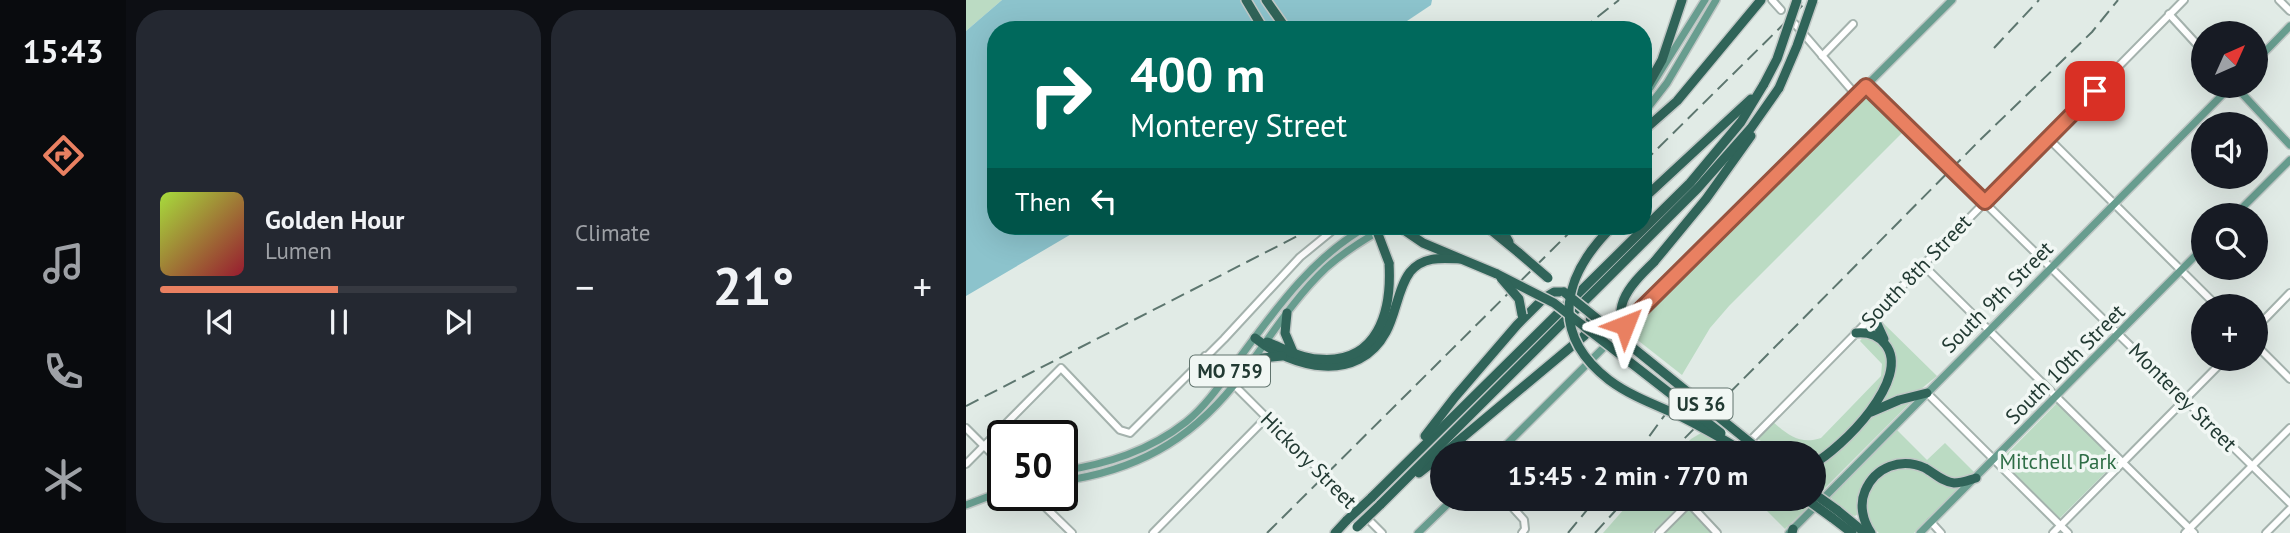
<!DOCTYPE html>
<meta charset="utf-8">
<style>
:root{--surface:#171b24;--page:#242831;--text:#f1f3f6;--muted:#9ea1a6;--line:#363941;--accent:#e98061}
body{margin:0;font-family:"PT Sans",sans-serif;background:var(--page);color:var(--text);height:100vh;display:flex;flex-direction:column;font-size:26px;white-space:nowrap}
*{box-sizing:border-box;margin:0}
p{font-size:23px;color:var(--muted)}
.icon{flex:none;width:38px;height:38px;fill:none;stroke:currentColor;stroke-width:2;stroke-linecap:round;stroke-linejoin:round}
.map{position:relative;flex:1;overflow:hidden}
.sheet{display:flex;flex-direction:column;gap:10px;padding:10px;background:#0d0f14;width:840px}
.sheet>*{flex:none}
.top-card{position:absolute;left:21px;top:21px;width:665px;height:214px;border-radius:28px;box-shadow:0 7px 28px #0002;background:#00695c;color:#fff;overflow:hidden}
.needle{width:46px;rotate:45deg}
.controls{position:absolute;left:1225px;top:21px;display:grid;gap:14px}
.controls a{display:grid;place-items:center;width:77px;height:77px;border-radius:50%;background:var(--surface);box-shadow:0 7px 28px #0002;font-size:35px}
.speed{position:absolute;left:21px;top:420px;display:flex;gap:14px;font-size:35px;font-weight:700;text-align:center}
.speed>*{display:grid;place-content:center;width:91px;height:91px;border-radius:50%;background:var(--surface);box-shadow:0 7px 28px #0002;line-height:1}
.speed .limit{border:4px solid #111;border-radius:10px;background:#fff;color:#111}
.pin{position:absolute;display:grid;place-items:center;width:60px;height:60px;color:#fff;margin:-30px;border-radius:14px;box-shadow:0 4px 10px #0006}
.me{position:absolute;width:77px;margin:-38px;rotate:45deg;stroke-linejoin:round;filter:drop-shadow(0 0 5px #0008)}
.turn{display:flex;align-items:center;gap:24px;height:147px;padding:0 28px;font-size:32px}
.turn .icon{width:91px;height:91px;stroke-width:2.5}
.turn b{display:block;font-size:49px;line-height:60px}
.then{display:flex;align-items:center;height:66px;padding:0 28px;background:#0003;gap:14px;font-size:26px}
.big{font-size:52px;font-weight:700;line-height:1.1}
.sheet .card{flex:1;display:flex;flex-direction:column;justify-content:center;gap:10px;min-width:0;padding:0 24px;border-radius:28px;background:var(--page)}
.song{display:flex;align-items:center;gap:21px}
.cover{width:84px;height:84px;border-radius:10px;background:linear-gradient(135deg,hsl(80 70% 55%),hsl(350 70% 35%))}
.played{height:7px;border-radius:4px;background:linear-gradient(90deg,var(--accent) 50%,var(--line) 50%)}
.keys{display:flex;justify-content:space-around;direction:ltr}
.heat{display:flex;justify-content:space-between;align-items:center;font-size:38px;direction:ltr}
.sheet .tiles{flex:1;display:grid;gap:10px;grid-template-columns:repeat(2,1fr)}
.trip{position:absolute;left:464px;top:441px;width:396px;height:70px;border-radius:35px;background:var(--surface);box-shadow:0 7px 28px #0002;font-weight:700;line-height:70px;text-align:center}
main{display:flex;flex:1;min-height:0}
.dock{display:flex;flex-direction:column;width:126px;justify-content:space-around;align-items:center;background:#090b0e;color:var(--muted)}
.dock .icon{width:49px;height:49px}
.dock .on{color:var(--accent)}
.dock b{font-size:32px;color:var(--text)}
.map>svg:first-child{display:block}
.green{fill:#bbdbc3}
.water{fill:#8cc3cc}
.lines{fill:none;stroke-linecap:round;stroke-linejoin:round}
.minor-casing{stroke:#a4b2ad;stroke-width:10}
.major-casing{stroke:#c1c8c6;stroke-width:10}
.highway-casing{stroke:#c1c8c6;stroke-width:12}
.minor{stroke:#fff;stroke-width:6}
.major{stroke:#689d8f;stroke-width:7}
.highway{stroke:#306459;stroke-width:9}
.rail{stroke:#5d766f;stroke-width:2;stroke-dasharray:14 7;stroke-linecap:butt}
.highway-bridge-casing{stroke:#c1c8c6;stroke-width:12;stroke-linecap:butt}
.highway-bridge{stroke:#306459;stroke-width:9}
.route-casing{stroke:#97533f;stroke-width:18}
.route{stroke:#e98061;stroke-width:12}
.labels{text-anchor:middle;dominant-baseline:central;stroke-width:7;stroke-linejoin:round;paint-order:stroke}
.shield{fill:#f1f7f4;stroke:#60736d;stroke-width:2}
.shield-label{font-size:19px;font-weight:bold;fill:#223a33}
.street-label{font-size:21px;fill:#223a33;stroke:#f1f7f4}
.park-label{font-size:21px;fill:#2f6e47;stroke:#f1f7f4}
</style>
<main>
<nav class="dock">
<b>15:43</b>
<svg class="icon on" aria-label="directions" viewBox="0 0 24 24"><path d="M12 3l9 9-9 9-9-9zM9 14v-3h6M13 9l2 2-2 2"/></svg>
<svg class="icon" aria-label="music" viewBox="0 0 24 24"><path d="M9 18V5l10-2v13"/><circle cx="6" cy="18" r="3"/><circle cx="16" cy="16" r="3"/></svg>
<svg class="icon" aria-label="phone" viewBox="0 0 24 24"><path d="M5 4h4l2 5-3 2q2 4 5 5l2-3 5 2v4C11 20 4 13 5 4z"/></svg>
<svg class="icon" aria-label="climate" viewBox="0 0 24 24"><path d="M12 3v18M4 7l16 10M4 17L20 7"/></svg>
</nav>
<section class="sheet">
<div class="tiles">
<div class="card">
<div class="song"><i class="cover"></i><div><b>Golden Hour</b><p>Lumen</p></div></div>
<div class="played"></div>
<div class="keys"><svg class="icon" aria-label="previous" viewBox="0 0 24 24"><path d="M18 5L8 12l10 7zM5 5v14"/></svg><svg class="icon" aria-label="pause" viewBox="0 0 24 24"><path d="M8 5v14M16 5v14"/></svg><svg class="icon" aria-label="next" viewBox="0 0 24 24"><path d="M6 5l10 7-10 7zM19 5v14"/></svg></div>
</div>
<div class="card"><p>Climate</p>
<div class="heat"><a>−</a><b class="big">21°</b><a>+</a></div>
</div>
</div>
</section>
<div class="map">
<svg width="1324" height="533" viewBox="0 0 1324 533">
<rect width="100%" height="100%" fill="#e1ebe6"/>
<g class="green">
<polygon points="0,0 36,0 0,31"/>
<polygon points="901,92 940,129 763,306 744,328 716,375 669,338 664,331"/>
<path d="M912,318l59,58 -16,13 -45,17c30,-39 18,-47 2,-88z"/>
<path d="M898,336c10,1 17,5 21,14 4,10 3,29 -3,38 -10,19 -50,59 -69,71v-6h-37l-19,-15 16,-16c15,13 27,23 48,16l60,-62 1,-12 -22,-23z"/>
<polygon points="946,401 856,491 847,484 847,467 898,421 917,408"/>
<polygon points="1091,403 1150,462 1093,519 1034,461"/>
<polygon points="740,430 768,451 766,453 711,453 725,439"/>
<polygon points="931,430 961,460 979,443 1008,472 995,480 982,477 957,464 915,468 894,512 889,516 884,514 864,497"/>
<path d="M949,467l47,18 -48,48h-35c-23,-19 -12,-54 13,-64 7,-3 16,-2 23,-2z"/>
<polygon points="667,499 720,499 686,533 637,533"/>
<polygon points="789,499 829,499 841,508 819,529"/>
<polygon points="720,509 725,509 747,533 697,533"/>
</g>
<polygon class="water" points="36,0 466,0 465,5 432,27 418,30 30,30 30,226 119,226 0,296 0,31"/>
<g class="lines">
<g class="minor-casing">
<g id="minor">
<polyline points="806,0 815,10"/>
<polyline points="1313,0 1324,11"/>
<polyline points="1203,14 1237,51"/>
<polyline points="829,24 890,95"/>
<polyline points="856,56 887,24"/>
<polyline points="900,86 1324,503"/>
<polyline points="1082,138 1251,306"/>
<polyline points="957,265 1228,533"/>
<polyline points="1290,328 1324,293"/>
<polyline points="1290,345 1324,379"/>
<polyline points="239,356 416,533"/>
<polyline points="961,393 1102,533"/>
<polyline points="0,428 37,465"/>
<polyline points="772,453 1218,0"/>
<polyline points="0,464 95,368 154,430 164,433 258,339 334,257 372,226"/>
<polyline points="67,495 106,533"/>
<polyline points="539,499 558,520 559,529 556,533"/>
<polyline points="723,503 751,533"/>
<polyline points="965,522 975,533"/>
<polyline points="187,533 300,418"/>
<polyline points="693,533 727,499"/>
<polyline points="1087,533 1259,359"/>
<polyline points="1219,533 1324,428"/>
<polyline points="1300,533 1324,509"/>
</g>
</g>
<g class="major-casing">
<g id="major">
<polyline points="1290,61 1324,26"/>
<polyline points="1269,86 1324,145"/>
<polyline points="684,88 739,0"/>
<polyline points="677,114 701,83 750,0"/>
<polyline points="1269,215 1324,160"/>
<polyline points="532,453 986,0"/>
<path d="M96,471c45,-7 87,-20 124,-49 21,-17 36,-40 52,-62 37,-50 74,-103 130,-134"/>
<path d="M96,481c72,-10 126,-39 172,-96 31,-39 56,-83 92,-117 19,-17 40,-30 62,-42"/>
<polyline points="0,505 37,491"/>
<polyline points="452,533 487,499"/>
<polyline points="823,533 1265,86"/>
<polyline points="954,533 1237,248"/>
</g>
</g>
<g class="highway-casing">
<g id="highway">
<polyline points="280,0 298,30"/>
<polyline points="300,0 321,30"/>
<polyline points="677,94 696,60 716,0"/>
<polyline points="677,109 680,111"/>
<polyline points="677,131 711,101 795,0"/>
<polyline points="677,199 785,99"/>
<polyline points="432,226 457,243 531,274"/>
<polyline points="520,226 553,253"/>
<polyline points="534,226 543,242"/>
<polyline points="688,262 740,199 785,136"/>
<polyline points="321,313 319,333 327,352"/>
<polyline points="907,315 918,339"/>
<path d="M289,338c38,31 103,46 131,-6 10,-18 12,-44 24,-60 13,-16 32,-14 50,-13"/>
<path d="M301,342c16,6 33,16 51,17 60,6 74,-48 71,-96"/>
<polyline points="281,367 297,358 316,356"/>
<polyline points="905,412 933,400 961,393"/>
<polyline points="459,436 489,397 551,325 578,298 588,292 598,292"/>
<polyline points="478,453 618,336 623,330 625,315"/>
<path d="M847,464c28,-15 100,-86 72,-120 -7,-9 -18,-12 -29,-11"/>
<polyline points="453,473 476,455"/>
<polyline points="405,498 724,183 775,122 798,84"/>
<polyline points="414,505 732,188 785,128 813,88"/>
<polyline points="871,510 899,533"/>
<polyline points="865,517 886,533"/>
<polyline points="369,533 381,520"/>
<polyline points="826,533 827,529"/>
<path d="M905,533c-8,-12 -12,-28 -6,-42 10,-24 36,-34 60,-23 9,5 18,14 29,15 8,0 15,-3 22,-5"/>
</g>
</g>
<use href="#minor" class="minor"/>
<use href="#major" class="major"/>
<use href="#highway" class="highway"/>
<g class="rail">
<polyline points="615,30 653,0"/>
<polyline points="1028,48 1073,0"/>
<polyline points="677,163 842,0"/>
<polyline points="0,406 351,226"/>
<polyline points="671,453 709,401"/>
<polyline points="704,453 1015,139 1126,32 1152,0"/>
<polyline points="301,533 610,226"/>
<polyline points="602,533 630,499"/>
<polyline points="629,533 660,499"/>
</g>
<g class="highway-bridge-casing">
<g id="highway-bridge">
<polyline points="798,84 811,59 831,0"/>
<polyline points="813,88 831,46 847,0"/>
<polyline points="409,226 423,263"/>
<path d="M647,226c-49,48 -66,106 -4,154 20,15 44,24 67,34 24,12 47,25 70,39"/>
<polyline points="553,253 582,278"/>
<polyline points="531,274 588,303 755,433"/>
<polyline points="535,278 553,299 556,315"/>
<polyline points="598,292 797,453"/>
<path d="M666,345c-25,-35 -5,-57 22,-83"/>
<polyline points="847,493 871,510"/>
<polyline points="840,499 865,517"/>
<polyline points="381,520 405,498"/>
<polyline points="391,527 414,505"/>
</g>
</g>
<use href="#highway-bridge" class="highway-bridge"/>
</g>
<g class="lines">
<g class="route-casing">
<polyline id="route" points="659,325 900,86 1019,202 1129,91"/>
</g>
<use href="#route" class="route"/>
</g>
<g class="labels">
<g class="shield">
<rect x="224" y="355.5" width="80" height="31" rx="5"/>
<rect x="703.5" y="388.5" width="63" height="31" rx="5"/>
</g>
<g class="shield-label">
<text x="264" y="371">MO 759</text>
<text x="735" y="404">US 36</text>
</g>
<g class="street-label">
<text transform="translate(950 271) rotate(-46)">South 8th Street</text>
<text transform="translate(1031 297) rotate(-45)">South 9th Street</text>
<text transform="translate(1099 364) rotate(-45)">South 10th Street</text>
<text transform="translate(1217 397) rotate(45)">Monterey Street</text>
<text transform="translate(343 460) rotate(45)">Hickory Street</text>
</g>
<g class="park-label">
<text x="1092" y="461">Mitchell Park</text>
</g>
</g>
</svg>
<div class="controls">
<a><svg class="needle" viewBox="-14 -14 28 28"><path d="M0-13l5 13h-10z" fill="#e53935"/><path d="M0 13l5-13h-10z" fill="#9ea1a6"/></svg></a>
<a><svg class="icon" aria-label="sound" viewBox="0 0 24 24"><path d="M4 9h4l5-4v14l-5-4H4zM17 9q2 3 0 6"/></svg></a>
<a><svg class="icon" aria-label="search" viewBox="0 0 24 24"><circle cx="10" cy="10" r="6"/><path d="M15 15l6 6"/></svg></a>
<a>+</a>
</div>
<div class="speed"><div class="limit">50</div></div>
<div class="pin" style="left:1129px;top:91px;background:#d93025"><svg class="icon" aria-label="arrive" viewBox="0 0 24 24"><path d="M6 21V4h12l-3 4 3 4H6"/></svg></div>
<svg class="me" style="left:659px;top:325px" viewBox="-20 -20 40 40"><path d="M0-17L14 15 0 8-14 15z" fill="#e98061" stroke="#fff" stroke-width="4"/></svg>
<div class="trip">15:45 · 2 min · 770 m</div>
<div class="top-card">
<div class="turn"><svg class="icon" aria-label="right" viewBox="0 0 24 24"><path d="M7 20v-9h11M14 6l5 5-5 5"/></svg><div><b>400 m</b>Monterey Street</div></div>
<div class="then">Then<svg class="icon" aria-label="left" viewBox="0 0 24 24"><path d="M17 20v-9H6M10 6l-5 5 5 5"/></svg></div>
</div>
</div>
</main>
